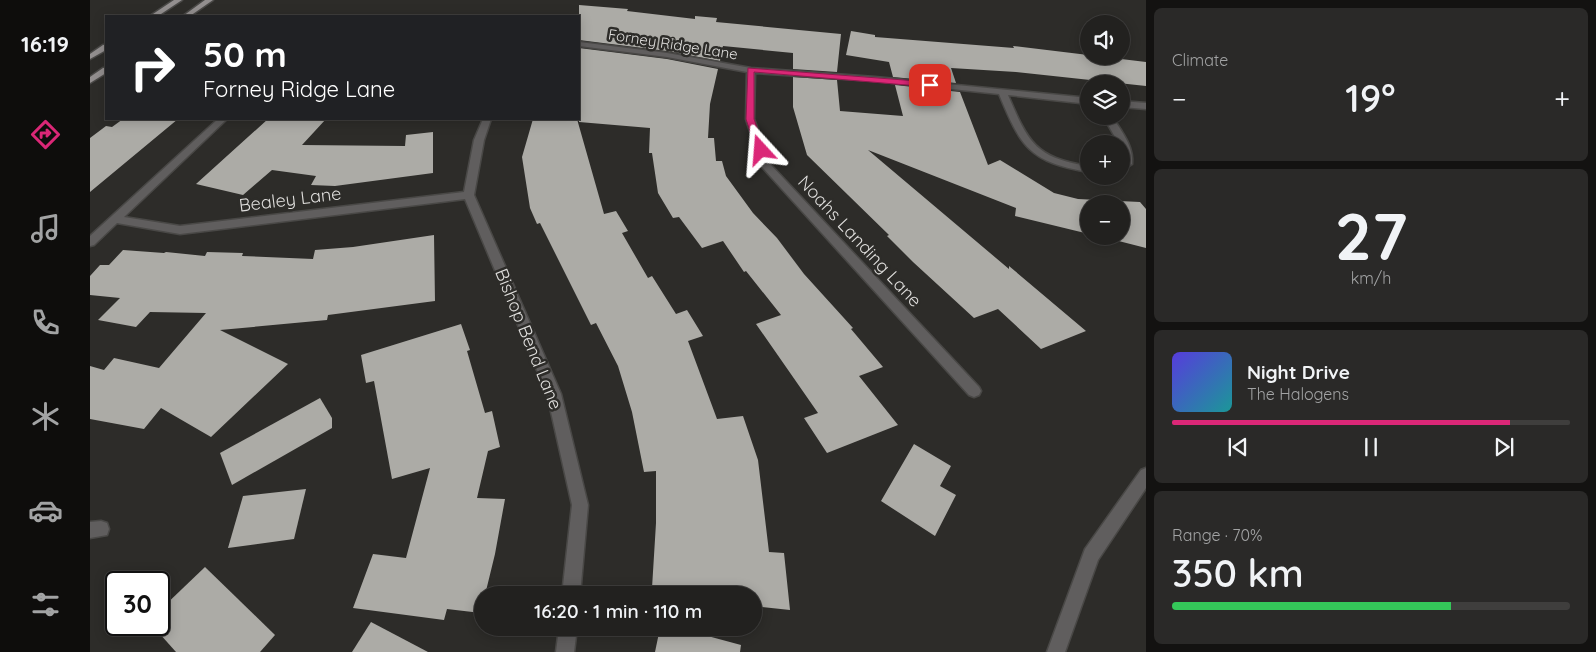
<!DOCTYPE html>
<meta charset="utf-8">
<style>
:root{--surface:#22211f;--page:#2a2928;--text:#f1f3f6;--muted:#a2a3a4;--line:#3f3e3d;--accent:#db2777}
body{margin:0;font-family:Quicksand,sans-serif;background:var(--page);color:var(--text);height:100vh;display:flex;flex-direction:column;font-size:19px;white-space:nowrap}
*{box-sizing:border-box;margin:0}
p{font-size:16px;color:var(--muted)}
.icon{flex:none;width:28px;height:28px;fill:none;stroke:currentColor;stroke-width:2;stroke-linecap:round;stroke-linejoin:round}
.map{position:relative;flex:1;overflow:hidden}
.drawer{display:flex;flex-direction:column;gap:8px;padding:8px;background:#131211;width:450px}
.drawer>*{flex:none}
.guide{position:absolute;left:15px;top:15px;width:475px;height:105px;border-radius:0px;box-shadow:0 2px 12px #0003,0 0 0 1px var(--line);background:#202124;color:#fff;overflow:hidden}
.controls{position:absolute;left:990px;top:15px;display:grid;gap:10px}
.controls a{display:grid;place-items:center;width:50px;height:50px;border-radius:50%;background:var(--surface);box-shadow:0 2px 12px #0003,0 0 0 1px var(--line);font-size:25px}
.speed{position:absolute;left:15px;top:571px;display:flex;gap:10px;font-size:25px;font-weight:700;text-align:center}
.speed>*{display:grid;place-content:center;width:65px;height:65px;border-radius:50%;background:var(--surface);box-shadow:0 2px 12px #0003,0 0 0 1px var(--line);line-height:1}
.speed .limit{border:2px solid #111;border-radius:8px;background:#fff;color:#111}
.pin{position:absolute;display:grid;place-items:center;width:42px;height:42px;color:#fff;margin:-21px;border-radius:10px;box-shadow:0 2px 8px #0006}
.me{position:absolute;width:55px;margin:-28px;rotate:341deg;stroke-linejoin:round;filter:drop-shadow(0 0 4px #0008)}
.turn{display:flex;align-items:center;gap:18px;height:105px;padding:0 15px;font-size:22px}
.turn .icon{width:65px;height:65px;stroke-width:2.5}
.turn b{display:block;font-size:35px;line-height:42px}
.big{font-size:38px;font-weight:600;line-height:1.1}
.drawer .card{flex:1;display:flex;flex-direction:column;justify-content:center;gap:8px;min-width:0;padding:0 18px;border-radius:8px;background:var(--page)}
.drawer .dial{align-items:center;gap:0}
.dial b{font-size:65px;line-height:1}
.song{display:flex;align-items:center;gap:15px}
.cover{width:60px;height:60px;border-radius:8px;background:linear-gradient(135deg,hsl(250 70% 55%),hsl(180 70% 35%))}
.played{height:5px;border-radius:2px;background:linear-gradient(90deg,var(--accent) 85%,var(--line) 85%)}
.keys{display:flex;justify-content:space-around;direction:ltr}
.heat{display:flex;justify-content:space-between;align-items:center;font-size:28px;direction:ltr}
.charge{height:8px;border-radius:4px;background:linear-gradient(90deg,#34c759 70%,var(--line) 0)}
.trip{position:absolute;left:384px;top:586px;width:288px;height:50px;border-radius:25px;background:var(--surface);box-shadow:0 2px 12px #0003,0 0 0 1px var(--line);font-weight:600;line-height:50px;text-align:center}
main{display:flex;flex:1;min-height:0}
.tab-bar{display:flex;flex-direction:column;width:90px;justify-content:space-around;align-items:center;background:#0e0d0c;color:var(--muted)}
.tab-bar .icon{width:35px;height:35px}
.tab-bar .current{color:var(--accent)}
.tab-bar b{font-size:22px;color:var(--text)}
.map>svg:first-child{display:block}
.building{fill:#acaba6}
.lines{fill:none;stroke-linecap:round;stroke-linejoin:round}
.street-casing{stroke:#494846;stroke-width:3}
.primary-casing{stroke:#494846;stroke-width:3}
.street{fill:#605e5e;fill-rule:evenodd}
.primary{fill:#938f8f;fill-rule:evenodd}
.route{fill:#db2777;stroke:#8e194d}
.labels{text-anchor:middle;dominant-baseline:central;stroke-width:5;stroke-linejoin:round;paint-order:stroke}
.far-street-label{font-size:15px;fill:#dfdedc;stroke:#2d2c29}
.street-label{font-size:18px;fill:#dfdedc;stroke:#2d2c29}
</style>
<main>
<nav class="tab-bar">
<b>16:19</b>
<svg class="icon current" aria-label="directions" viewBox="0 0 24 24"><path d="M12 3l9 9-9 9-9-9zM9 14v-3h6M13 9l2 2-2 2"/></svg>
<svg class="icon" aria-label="music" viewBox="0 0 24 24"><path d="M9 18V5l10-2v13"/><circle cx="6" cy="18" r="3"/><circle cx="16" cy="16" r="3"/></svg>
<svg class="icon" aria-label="phone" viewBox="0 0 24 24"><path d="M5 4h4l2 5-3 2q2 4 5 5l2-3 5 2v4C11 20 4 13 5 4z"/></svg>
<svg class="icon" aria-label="climate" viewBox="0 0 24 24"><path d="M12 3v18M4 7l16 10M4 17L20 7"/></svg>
<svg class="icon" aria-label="car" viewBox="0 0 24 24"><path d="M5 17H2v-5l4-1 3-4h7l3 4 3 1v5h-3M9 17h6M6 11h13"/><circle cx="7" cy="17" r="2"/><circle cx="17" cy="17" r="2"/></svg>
<svg class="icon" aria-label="filters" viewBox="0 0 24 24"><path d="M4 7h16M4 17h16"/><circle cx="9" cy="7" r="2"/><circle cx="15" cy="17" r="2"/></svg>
</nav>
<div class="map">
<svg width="1056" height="652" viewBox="0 0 1056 652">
<rect width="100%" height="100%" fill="#2d2c29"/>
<g class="building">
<polygon points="489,5 538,9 537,11 605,19 605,16 627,18 626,22 751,34 747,72 703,69 703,53 633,46 630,61 577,51 489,40"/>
<polygon points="761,31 785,35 785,37 924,48 923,46 1056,62 1056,86 926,72 861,68 866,83 803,77 799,62 756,55"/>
<polygon points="489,48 577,59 628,69 620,104 618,138 624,138 626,161 632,161 636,176 663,213 687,238 714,274 763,328 761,329 793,367 769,376 808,425 737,453 714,418 728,413 666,324 691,315 656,271 654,272 633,241 612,248 589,217 583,218 568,193 562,153 559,153 560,128 489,122"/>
<polygon points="703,77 747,80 750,111 813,116 805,85 870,92 898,165 910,160 964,193 988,199 1050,202 1056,209 1056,248 1009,236 1031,236 1031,204 999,204 999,234 925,216 926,208 778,150 919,269 919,266 996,331 951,349 908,309 884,318 823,262 797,236 799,235 717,155 703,107"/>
<polygon points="33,119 88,119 0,192 0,138 16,126 22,127"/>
<polygon points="178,119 236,119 212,145 315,146 316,135 343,132 343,173 245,186 221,185 226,176 182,170 153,195 106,184"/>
<polygon points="443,119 487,119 514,214 526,211 538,231 532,233 558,278 562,276 586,314 597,310 613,336 598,341 627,419 653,416 668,460 679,552 694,553 700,610 662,606 662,595 576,595 577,589 562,588 566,523 566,471 554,472 542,412 528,366 506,323 501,325 450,223 447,224 440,208 432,157"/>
<polygon points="344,235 345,301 238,315 237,320 130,330 198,364 121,437 71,408 54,429 0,419 0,366 14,370 24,358 69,368 116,313 60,312 46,327 8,320 30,298 0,295 0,276 10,265 19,265 33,250 74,253 76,252 115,256 117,252 153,253 152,256 223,259 225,250 263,247"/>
<polygon points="371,324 380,350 377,351 395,413 402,411 410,447 398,451 387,498 415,499 405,554 395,595 392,595 391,613 357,609 354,620 263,608 283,554 316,558 340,468 302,479 284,381 276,383 271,355"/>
<polygon points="230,398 242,418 242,428 142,485 130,453"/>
<polygon points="824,444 861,466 850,486 866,495 845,536 791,501"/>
<polygon points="216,489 204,539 138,548 153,496"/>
<polygon points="115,567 185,635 170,652 86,652 69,633 69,611"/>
<polygon points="281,622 338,652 262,652"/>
<polygon points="570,628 588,628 651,645 650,652 565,652"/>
</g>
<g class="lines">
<g class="street-casing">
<g id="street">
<path d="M489,42l88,11 84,15 124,9 214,21v6l-81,-9c20,47 27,63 81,71v6c-60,-10 -68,-25 -90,-78l-124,-13 -120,-8 -1,46 17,46 208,222 2,4 -2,4 -5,2 -5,-2 -208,-229 -15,-47 1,-47 -80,-15 -88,-11z"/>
<polygon points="1031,101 1056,103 1056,109 1031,107"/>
<path d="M1013,116h9c9,15 22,30 20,48l-11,7 2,-16 -2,-11h-2z"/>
<polygon points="128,119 137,119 34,217 90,226 374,192 384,140 393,119 401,119 394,140 384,195 471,394 498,505 490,595 472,595 482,505 457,394 375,199 90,234 27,223 4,245 0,246 0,236"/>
<polygon points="1056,468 1056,488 1008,560 975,652 957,652 995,549 1051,470"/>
<polygon points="11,521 17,523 19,529 17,535 0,538 0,522"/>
<polygon points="469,628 487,628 484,652 466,652"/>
</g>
</g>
<g class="primary-casing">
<g id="primary">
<polygon points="84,0 92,0 68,16 60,16"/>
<polygon points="115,0 123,0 100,16 93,16"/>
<polygon points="13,45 16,45 16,50 0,59 0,54"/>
<polygon points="13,68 16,68 16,73 0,83 0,77"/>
</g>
</g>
<use href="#street" class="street"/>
<use href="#primary" class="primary"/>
</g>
<polygon class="route" points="658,68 840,82 843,85 840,87 664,72 664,119 675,150 671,153 666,150 656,119"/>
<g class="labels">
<g class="far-street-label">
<text transform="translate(583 44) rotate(9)">Forney Ridge Lane</text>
</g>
<g class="street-label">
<text transform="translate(200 199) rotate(-7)">Bealey Lane</text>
<text transform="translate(770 241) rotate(47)">Noahs Landing Lane</text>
<text transform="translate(439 339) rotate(68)">Bishop Bend Lane</text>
</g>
</g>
</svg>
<div class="controls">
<a><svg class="icon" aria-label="sound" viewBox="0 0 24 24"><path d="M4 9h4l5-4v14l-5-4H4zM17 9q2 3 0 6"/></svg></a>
<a><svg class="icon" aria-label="layers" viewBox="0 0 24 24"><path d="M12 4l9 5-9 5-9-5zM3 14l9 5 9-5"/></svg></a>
<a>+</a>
<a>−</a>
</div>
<div class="speed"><div class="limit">30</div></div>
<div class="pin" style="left:840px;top:85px;background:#d93025"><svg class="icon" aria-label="arrive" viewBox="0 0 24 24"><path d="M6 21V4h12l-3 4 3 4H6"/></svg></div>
<svg class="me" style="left:671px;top:150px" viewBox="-20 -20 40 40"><path d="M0-17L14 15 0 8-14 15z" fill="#db2777" stroke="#fff" stroke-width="4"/></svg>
<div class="trip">16:20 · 1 min · 110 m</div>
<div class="guide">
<div class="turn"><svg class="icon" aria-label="right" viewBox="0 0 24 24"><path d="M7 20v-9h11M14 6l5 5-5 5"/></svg><div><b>50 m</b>Forney Ridge Lane</div></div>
</div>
</div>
<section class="drawer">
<div class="card"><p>Climate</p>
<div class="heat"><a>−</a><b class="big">19°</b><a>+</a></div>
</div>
<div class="card dial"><b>27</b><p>km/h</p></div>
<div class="card">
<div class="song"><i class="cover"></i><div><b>Night Drive</b><p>The Halogens</p></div></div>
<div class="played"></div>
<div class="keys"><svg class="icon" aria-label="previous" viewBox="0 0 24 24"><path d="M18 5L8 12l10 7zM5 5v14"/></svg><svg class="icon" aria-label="pause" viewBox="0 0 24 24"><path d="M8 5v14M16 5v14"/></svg><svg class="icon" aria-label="next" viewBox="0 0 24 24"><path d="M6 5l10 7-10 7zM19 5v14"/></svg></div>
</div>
<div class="card"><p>Range · 70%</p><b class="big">350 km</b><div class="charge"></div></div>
</section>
</main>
